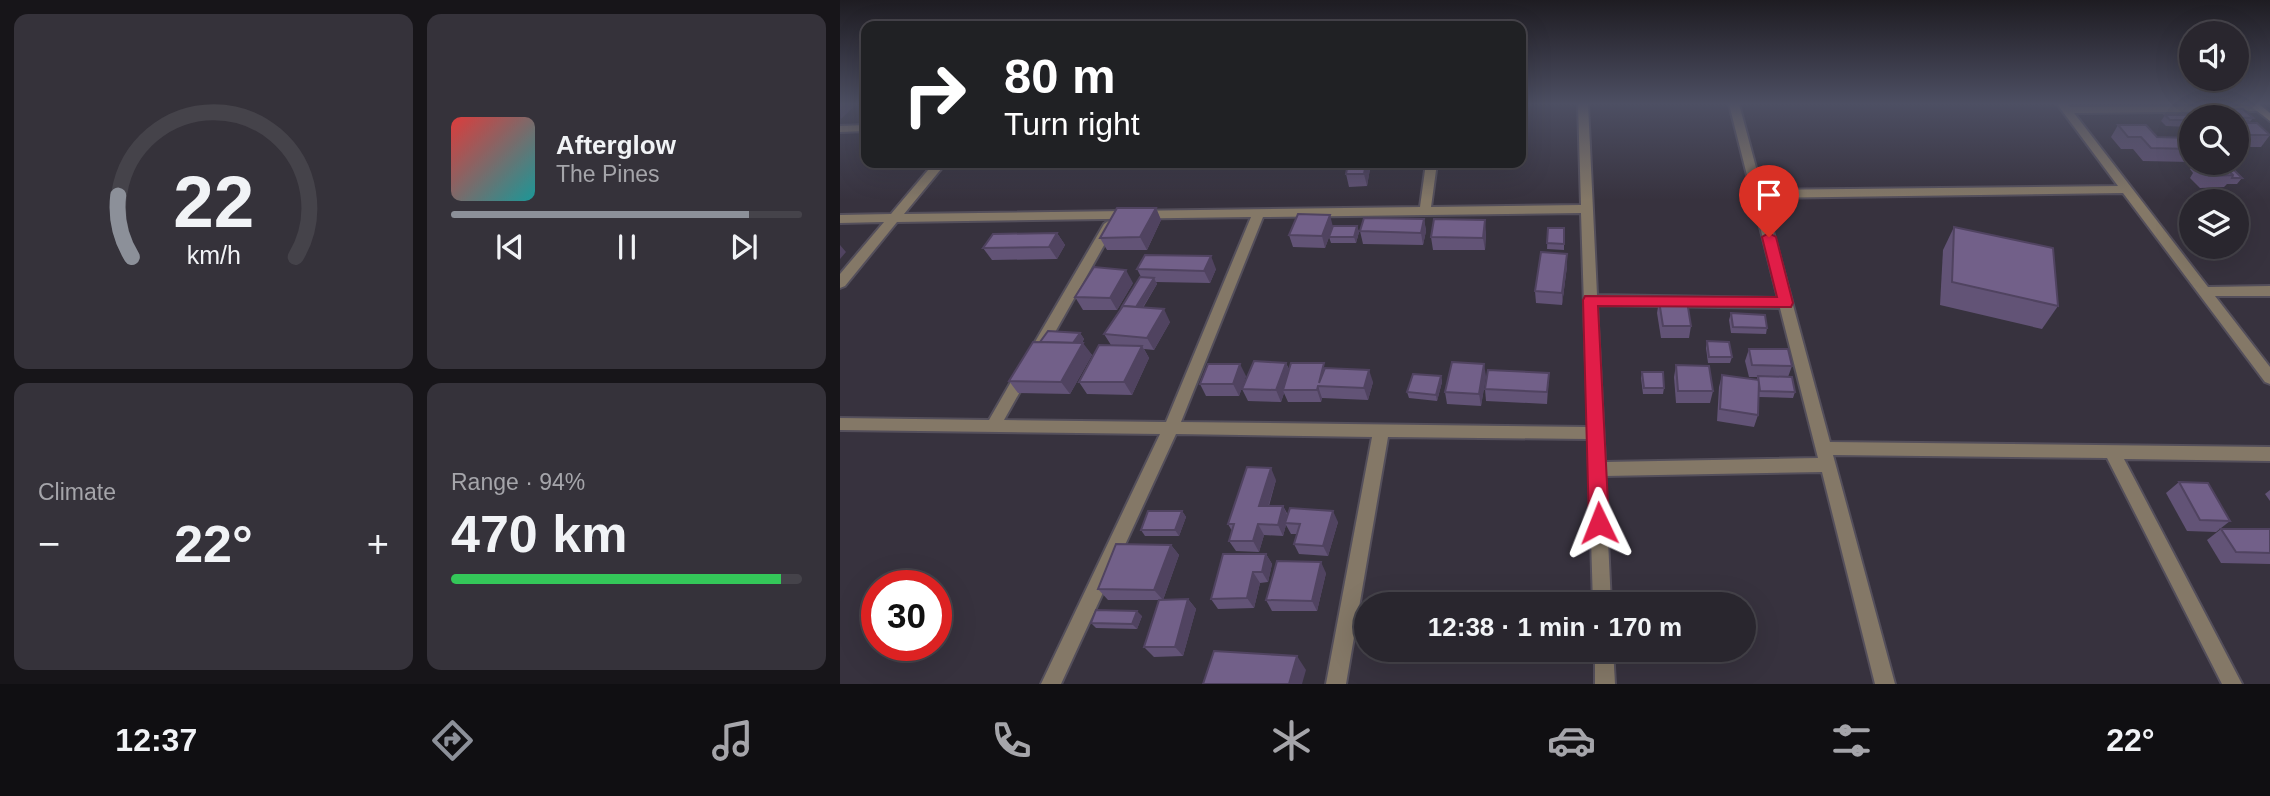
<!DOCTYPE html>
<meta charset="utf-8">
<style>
:root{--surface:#29262e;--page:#35323a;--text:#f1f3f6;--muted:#a5a5aa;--line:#45434a;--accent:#8c9099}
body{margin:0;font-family:Helvetica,sans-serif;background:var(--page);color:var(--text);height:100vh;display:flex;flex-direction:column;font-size:26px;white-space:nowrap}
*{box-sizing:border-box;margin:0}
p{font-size:23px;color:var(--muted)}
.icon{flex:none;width:38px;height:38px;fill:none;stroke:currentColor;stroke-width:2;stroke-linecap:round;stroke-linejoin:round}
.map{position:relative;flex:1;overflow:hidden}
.drawer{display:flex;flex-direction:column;gap:14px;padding:14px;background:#171519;width:840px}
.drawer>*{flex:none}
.top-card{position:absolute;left:21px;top:21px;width:665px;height:147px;border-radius:14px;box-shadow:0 7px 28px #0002,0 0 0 2px var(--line);background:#202124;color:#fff;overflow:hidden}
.tools{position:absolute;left:1339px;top:21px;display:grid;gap:14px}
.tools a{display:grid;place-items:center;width:70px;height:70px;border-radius:50%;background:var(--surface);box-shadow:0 7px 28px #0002,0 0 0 2px var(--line);font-size:35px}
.speed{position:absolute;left:21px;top:570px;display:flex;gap:14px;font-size:35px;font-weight:700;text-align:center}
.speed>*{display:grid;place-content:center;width:91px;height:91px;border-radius:50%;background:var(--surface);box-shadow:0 7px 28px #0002,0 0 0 2px var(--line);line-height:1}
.speed .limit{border:10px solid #d22;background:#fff;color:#111}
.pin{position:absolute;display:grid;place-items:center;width:60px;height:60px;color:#fff;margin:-72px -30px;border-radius:50% 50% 50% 0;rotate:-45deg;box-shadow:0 0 7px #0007}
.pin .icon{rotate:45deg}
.me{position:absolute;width:77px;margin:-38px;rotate:358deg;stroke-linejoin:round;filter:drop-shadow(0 0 5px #0008)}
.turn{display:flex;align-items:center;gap:24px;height:147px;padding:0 28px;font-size:32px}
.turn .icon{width:91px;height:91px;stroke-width:2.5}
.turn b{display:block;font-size:49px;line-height:60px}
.big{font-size:52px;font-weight:700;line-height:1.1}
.drawer .card{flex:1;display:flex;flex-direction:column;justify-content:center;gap:10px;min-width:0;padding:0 24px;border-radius:14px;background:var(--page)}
.drawer .dial{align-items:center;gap:0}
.dial svg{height:182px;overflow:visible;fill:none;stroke:var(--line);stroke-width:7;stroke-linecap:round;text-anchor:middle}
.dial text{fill:var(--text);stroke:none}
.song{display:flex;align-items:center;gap:21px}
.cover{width:84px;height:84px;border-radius:10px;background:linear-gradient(135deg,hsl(0 70% 55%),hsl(180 70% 35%))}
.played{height:7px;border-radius:4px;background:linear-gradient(90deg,var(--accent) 85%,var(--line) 85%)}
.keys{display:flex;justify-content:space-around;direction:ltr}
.heat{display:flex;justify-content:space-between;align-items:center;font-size:38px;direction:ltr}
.charge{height:10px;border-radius:5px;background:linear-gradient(90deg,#34c759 94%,var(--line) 0)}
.drawer .tiles{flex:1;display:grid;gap:14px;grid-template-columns:repeat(2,1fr)}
.trip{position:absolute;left:514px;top:592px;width:402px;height:70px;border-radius:35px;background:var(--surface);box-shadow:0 7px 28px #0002,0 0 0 2px var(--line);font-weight:700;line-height:70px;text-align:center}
.dock{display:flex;height:112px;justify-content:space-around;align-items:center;background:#100f12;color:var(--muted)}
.dock .icon{width:49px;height:49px}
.dock .selected{color:var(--accent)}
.dock b{font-size:32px;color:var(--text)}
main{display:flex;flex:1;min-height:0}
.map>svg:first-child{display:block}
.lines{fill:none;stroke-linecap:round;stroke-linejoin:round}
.minor-casing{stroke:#544f5b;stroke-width:4}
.secondary-casing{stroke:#544f5b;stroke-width:4}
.minor{fill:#847867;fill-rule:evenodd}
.secondary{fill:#b19e81;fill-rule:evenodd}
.wall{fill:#625376}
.shaded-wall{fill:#504360}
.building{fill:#726089;stroke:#504360;stroke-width:2}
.route{fill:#e11d48;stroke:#92132f;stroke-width:2}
</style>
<main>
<section class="drawer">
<div class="tiles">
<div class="card dial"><svg viewBox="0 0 100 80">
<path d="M14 69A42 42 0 1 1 86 69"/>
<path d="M14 69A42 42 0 0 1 8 42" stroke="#8c9099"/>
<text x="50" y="56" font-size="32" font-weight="700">22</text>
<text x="50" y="72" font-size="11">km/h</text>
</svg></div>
<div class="card">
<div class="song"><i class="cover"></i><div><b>Afterglow</b><p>The Pines</p></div></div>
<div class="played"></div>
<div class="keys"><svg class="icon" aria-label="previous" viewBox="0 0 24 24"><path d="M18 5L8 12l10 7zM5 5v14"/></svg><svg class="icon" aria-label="pause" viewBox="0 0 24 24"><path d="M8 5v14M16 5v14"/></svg><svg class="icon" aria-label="next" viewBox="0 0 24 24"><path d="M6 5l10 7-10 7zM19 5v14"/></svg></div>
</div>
<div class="card"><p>Climate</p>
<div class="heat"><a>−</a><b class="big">22°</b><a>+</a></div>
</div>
<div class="card"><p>Range · 94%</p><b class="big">470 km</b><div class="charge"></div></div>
</div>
</section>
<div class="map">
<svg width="1430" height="684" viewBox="0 0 1430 684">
<rect width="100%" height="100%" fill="#37323e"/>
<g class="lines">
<g class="minor-casing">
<g id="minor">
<path d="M738,104h10l9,191 181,3 -49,-194h10l23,86 356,-4 -61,-82h10l3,3 191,-1v4l-4,1 -183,2 134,174 62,-1v10h-55l55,71v17l-5,-2 -142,-189 -359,5 66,244 440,5v14l-146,-2 118,225h-20l-115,-226 -274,-3 62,229h-20l-53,-212 -217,4 6,128h-18l-5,-165 -200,-2 -42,247h-20l46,-247 -196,-3 -115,250h-20l119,-250 -320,-4v-12l149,2 30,-52h10l2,4 -27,48 162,2 85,-205 -354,5 -52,64 -5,2v-14l44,-52 -44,1v-8l51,-1 43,-51h12l-42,51 516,-7 6,-44h11l-6,44 150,-2zM741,213l7,214 -407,-5 82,-205zM757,305l183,3 38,150 -213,4z"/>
<polygon points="26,125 26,131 0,132 0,126"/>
<polygon points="270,220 276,224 205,350 195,350 193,346 195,342 264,224"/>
<polygon points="755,649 773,649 775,684 755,684"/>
</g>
</g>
<g class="secondary-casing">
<polygon id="secondary" points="1408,104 1419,104 1430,113 1430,121"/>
</g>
<use href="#minor" class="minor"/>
<use href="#secondary" class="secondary"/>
</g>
<g class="wall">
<polygon points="1373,109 1413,118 1409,123 1430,135 1421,147 1396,147 1396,117 1371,117 1369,115"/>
<polygon points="1325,115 1351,118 1351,124 1349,127 1326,126 1321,121"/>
<polygon points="1278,125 1317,137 1351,138 1351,162 1303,161 1293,149 1281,149 1271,137"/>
<polygon points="481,163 531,163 527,186 509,187 506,174 507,167 482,167"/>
<polygon points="1355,163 1387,163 1402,178 1397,184 1387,184 1384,187 1360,188 1350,178 1353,173 1350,169"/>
<polygon points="316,208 321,220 307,250 267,250 260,238"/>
<polygon points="584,219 586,231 583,245 523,244 520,231"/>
<polygon points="493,226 517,226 519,232 516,243 491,243 489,237 485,248 453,247 449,235"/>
<polygon points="1114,227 1218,306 1202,329 1100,305 1103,250"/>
<polygon points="708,228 724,228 724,250 707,249"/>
<polygon points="646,232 645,250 593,250 591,237"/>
<polygon points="217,233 225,245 217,259 152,260 143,248"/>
<polygon points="727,266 722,305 696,303 695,291"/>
<polygon points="297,269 376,269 370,283 316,282 317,284 303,308 330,322 314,350 304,349 309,358 292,395 247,394 239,382 271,345 264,334 301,277"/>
<polygon points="293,283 277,310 243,310 235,297"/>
<polygon points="819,301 851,326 849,338 821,338 817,313"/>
<polygon points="891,313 927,328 926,334 891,333 889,320"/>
<polygon points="240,333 244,339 242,343 252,355 230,394 178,393 169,381 200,342"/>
<polygon points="867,341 892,357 890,363 868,363 866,348"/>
<polygon points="909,349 952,366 948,377 955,392 953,398 919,397 918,415 914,427 877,421 879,387 882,375 917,380 917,377 909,377 905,361"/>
<polygon points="446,363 449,369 485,368 533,382 528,400 482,398 481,402 448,402 444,393 441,402 408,401 402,389"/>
<polygon points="836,365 873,391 870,403 836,403 834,377"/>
<polygon points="802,372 824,388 823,394 803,394 801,378"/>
<polygon points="709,373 707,404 646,401 645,389"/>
<polygon points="406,376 399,396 366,396 360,384"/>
<polygon points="601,376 602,382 597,401 569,398 567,392"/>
<polygon points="646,376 641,406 607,404 605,392"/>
<polygon points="436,480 429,506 443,506 448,515 498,522 488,556 459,554 454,544 457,534 451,534 446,525 443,536 424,535 419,552 396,551 389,541 392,531 388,524"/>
<polygon points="1339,482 1390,521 1376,532 1347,531 1326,493"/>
<polygon points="1430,490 1430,501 1425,494"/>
<polygon points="342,511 346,517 339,536 305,536 301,530"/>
<polygon points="1381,529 1430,529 1430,564 1381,563 1367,540"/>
<polygon points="331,545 339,555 323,600 348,599 356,609 343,656 314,657 304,647 319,600 268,600 258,589"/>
<polygon points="426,554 432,564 428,582 420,583 414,608 378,609 371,599"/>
<polygon points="486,573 477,611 432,611 426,600"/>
<polygon points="302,616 297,629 256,628 251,623"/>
<polygon points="686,649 686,662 630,663 628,653"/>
</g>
<g class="shaded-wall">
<polygon points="6,104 17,104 1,119 0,109"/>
<polygon points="526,163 531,163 527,186 524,174"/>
<polygon points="316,208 321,220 307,250 300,237"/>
<polygon points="490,215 493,227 485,248 482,236"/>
<polygon points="584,219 586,231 583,245 581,233"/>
<polygon points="645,220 646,232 645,250 643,238"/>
<polygon points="517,226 519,232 516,243 514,237"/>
<polygon points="217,233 225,245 217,259 209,247"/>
<polygon points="0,245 6,252 0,259"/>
<polygon points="727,254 727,266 722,305 722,293"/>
<polygon points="371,256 376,269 370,283 364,271"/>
<polygon points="286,270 293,283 277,310 270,298"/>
<polygon points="314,278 317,284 298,315 295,308"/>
<polygon points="324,309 330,322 314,350 307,338"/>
<polygon points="240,333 244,339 235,353 231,347"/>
<polygon points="243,343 252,355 230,394 221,382"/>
<polygon points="302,346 309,358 292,395 284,382"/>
<polygon points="446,363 451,375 443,390 444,393 441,402 436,390"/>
<polygon points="400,364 406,376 399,396 393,384"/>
<polygon points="644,364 646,376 641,406 639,394"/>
<polygon points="529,370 533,382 528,400 524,388"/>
<polygon points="601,376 602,382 597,401 596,395"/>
<polygon points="478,386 482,398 481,402 477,390"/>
<polygon points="431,468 436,480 425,517 419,506"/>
<polygon points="443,506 448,517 445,523 446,525 443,536 438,525"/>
<polygon points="342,511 346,517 339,536 335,530"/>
<polygon points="493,511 498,522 488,556 483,546"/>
<polygon points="418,524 424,535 419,552 413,541"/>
<polygon points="331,545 339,555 323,600 314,590"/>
<polygon points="426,554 432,564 428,582 422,572"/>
<polygon points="481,562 486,573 477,611 472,601"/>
<polygon points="413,572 420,583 414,608 407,598"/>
<polygon points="348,599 356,609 343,656 335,647"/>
<polygon points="297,611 302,616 297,629 292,624"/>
<polygon points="457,656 466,670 462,684 449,684"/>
</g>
<g class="building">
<polygon points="0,104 6,104 0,109"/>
<polygon points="1373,109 1403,109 1413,118 1381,117"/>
<polygon points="1325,115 1348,115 1351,118 1351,120 1330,120"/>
<polygon points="1396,121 1408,121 1410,123 1396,123"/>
<polygon points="1396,123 1417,123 1430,135 1400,135 1396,132"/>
<polygon points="1278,125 1306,125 1317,137 1351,138 1351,149 1311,148 1301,137 1288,137"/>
<polygon points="508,163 526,163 524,174 506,174"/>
<polygon points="1364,163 1381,163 1393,175 1369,176 1359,165 1366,165"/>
<polygon points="1381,163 1387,163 1402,178 1392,178 1393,175"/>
<polygon points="277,208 316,208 300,237 260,238"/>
<polygon points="458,214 490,215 482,236 449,235"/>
<polygon points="524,218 584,219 581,233 520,231"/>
<polygon points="594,219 645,220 643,238 591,237"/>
<polygon points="493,226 517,226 514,237 489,237"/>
<polygon points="1114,227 1213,248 1218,306 1112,282"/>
<polygon points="708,228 724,228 724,244 707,243"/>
<polygon points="217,233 209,247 143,248 153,234"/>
<polygon points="701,252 727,254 722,293 695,291"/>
<polygon points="305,255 371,256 364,271 297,269"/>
<polygon points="254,267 286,270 270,298 235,297"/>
<polygon points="300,277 314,278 296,307 283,306 281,308"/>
<polygon points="819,301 847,301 851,326 823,326"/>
<polygon points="283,306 324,309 307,338 264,334"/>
<polygon points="891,313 925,315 927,328 893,327"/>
<polygon points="208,331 240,333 233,343 200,342"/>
<polygon points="867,341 889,342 892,357 869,357"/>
<polygon points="193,342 243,343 221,382 169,381"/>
<polygon points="259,345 302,346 284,382 239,382"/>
<polygon points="909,349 948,349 952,366 912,365"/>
<polygon points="414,361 446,363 436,390 402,389"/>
<polygon points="612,362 644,364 639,394 605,392"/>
<polygon points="451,363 484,363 479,383 485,368 529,370 524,388 478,386 477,390 443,390"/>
<polygon points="368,364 400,364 393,384 360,384"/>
<polygon points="836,365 869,366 873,391 838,391"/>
<polygon points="648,370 709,373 707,392 645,389"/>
<polygon points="802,372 823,372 824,388 804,388"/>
<polygon points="573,374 601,376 596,395 567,392"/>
<polygon points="882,375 919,380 918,415 880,409"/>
<polygon points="918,376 952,377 955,392 920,391"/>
<polygon points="407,467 431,468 419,506 443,506 438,525 418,524 413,541 389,541 394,524 388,524"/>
<polygon points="1339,482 1368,483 1390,521 1360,520"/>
<polygon points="450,508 493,511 483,546 454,544 460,524 445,523"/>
<polygon points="308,511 342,511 335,530 301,530"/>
<polygon points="1381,529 1430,529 1430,553 1396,552"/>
<polygon points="276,544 331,545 314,590 258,589"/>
<polygon points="383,554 426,554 422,572 413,572 407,598 371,599"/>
<polygon points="437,561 481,562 472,601 426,600"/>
<polygon points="348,599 335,647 304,647 319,600"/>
<polygon points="256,610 297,611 292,624 251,623"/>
<rect x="628" y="649" width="57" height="4"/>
<polygon points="374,651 457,656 449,684 363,684"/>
</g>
<linearGradient id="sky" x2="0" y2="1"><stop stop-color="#1e1c22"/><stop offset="0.52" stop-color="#4d4f63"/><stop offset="1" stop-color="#4d4f63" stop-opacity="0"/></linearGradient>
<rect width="1430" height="200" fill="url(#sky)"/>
<polygon class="route" points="929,233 936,237 953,303 951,307 758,306 769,523 766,529 759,531 752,529 749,523 743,300 745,296 937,297 922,237"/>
</svg>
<div class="tools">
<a><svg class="icon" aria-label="sound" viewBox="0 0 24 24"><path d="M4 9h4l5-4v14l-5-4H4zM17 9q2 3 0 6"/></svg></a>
<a><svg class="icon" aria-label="search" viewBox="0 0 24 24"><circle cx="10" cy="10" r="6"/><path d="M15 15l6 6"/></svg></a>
<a><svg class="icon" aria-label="layers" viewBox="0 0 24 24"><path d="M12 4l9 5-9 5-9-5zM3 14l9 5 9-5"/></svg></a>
</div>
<div class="speed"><div class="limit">30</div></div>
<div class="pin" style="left:929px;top:237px;background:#d93025"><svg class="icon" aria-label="arrive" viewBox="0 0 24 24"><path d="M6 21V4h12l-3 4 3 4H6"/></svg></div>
<svg class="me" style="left:759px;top:523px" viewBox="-20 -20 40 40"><path d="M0-17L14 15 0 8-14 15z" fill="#e11d48" stroke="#fff" stroke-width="4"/></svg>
<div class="trip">12:38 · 1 min · 170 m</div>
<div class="top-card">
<div class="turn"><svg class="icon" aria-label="right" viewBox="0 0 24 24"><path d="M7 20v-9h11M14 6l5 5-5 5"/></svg><div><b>80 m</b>Turn right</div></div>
</div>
</div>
</main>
<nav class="dock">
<b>12:37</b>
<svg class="icon selected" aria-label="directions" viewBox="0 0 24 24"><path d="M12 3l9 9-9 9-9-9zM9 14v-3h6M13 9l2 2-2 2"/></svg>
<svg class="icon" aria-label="music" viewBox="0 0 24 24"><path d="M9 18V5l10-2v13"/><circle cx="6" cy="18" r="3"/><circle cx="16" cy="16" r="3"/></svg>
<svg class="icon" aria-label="phone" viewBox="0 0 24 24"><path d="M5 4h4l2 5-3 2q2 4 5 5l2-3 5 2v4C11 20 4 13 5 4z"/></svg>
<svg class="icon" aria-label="climate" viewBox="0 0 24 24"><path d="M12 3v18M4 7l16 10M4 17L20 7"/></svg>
<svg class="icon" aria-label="car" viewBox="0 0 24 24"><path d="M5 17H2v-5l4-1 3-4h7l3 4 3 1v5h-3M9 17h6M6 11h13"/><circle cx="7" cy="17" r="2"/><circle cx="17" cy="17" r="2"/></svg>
<svg class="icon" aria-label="filters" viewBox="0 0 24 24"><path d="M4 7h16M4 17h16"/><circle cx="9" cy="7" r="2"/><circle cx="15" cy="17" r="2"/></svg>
<b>22°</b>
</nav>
